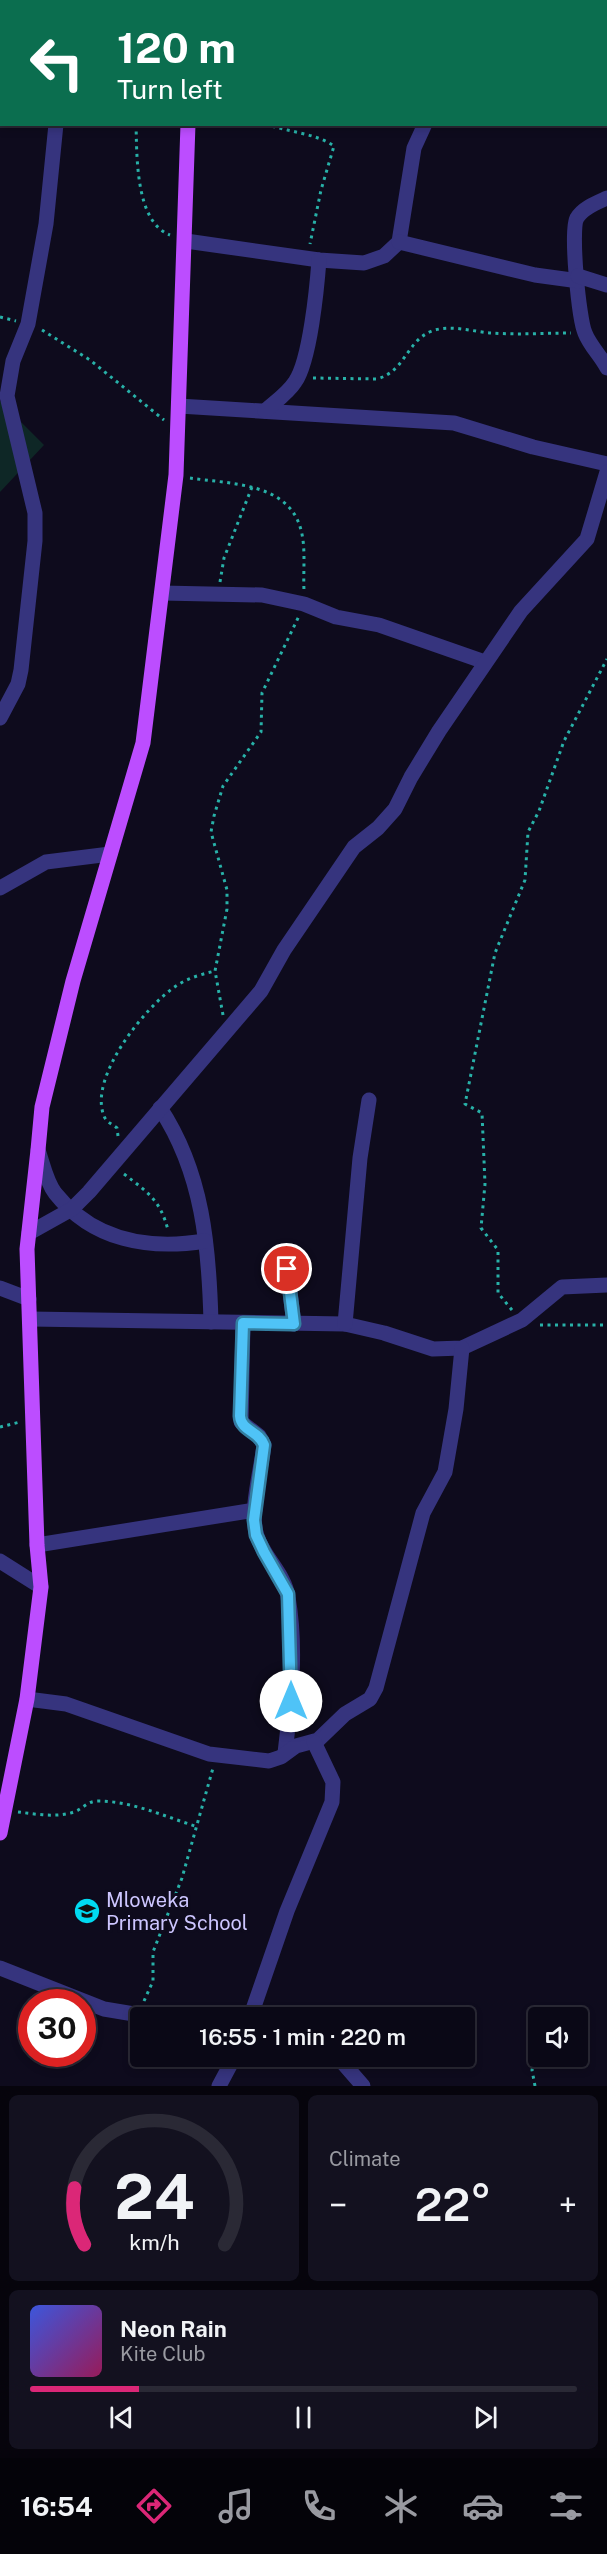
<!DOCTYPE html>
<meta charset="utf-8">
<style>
:root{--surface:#0a0816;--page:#13111f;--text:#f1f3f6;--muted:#999aa1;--line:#2a2935;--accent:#db2777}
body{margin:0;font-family:"Public Sans",sans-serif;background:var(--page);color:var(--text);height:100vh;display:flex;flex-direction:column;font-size:22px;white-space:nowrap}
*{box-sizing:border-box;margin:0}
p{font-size:20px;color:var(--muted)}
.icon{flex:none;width:33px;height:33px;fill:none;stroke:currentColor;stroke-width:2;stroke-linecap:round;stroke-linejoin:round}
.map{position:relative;height:2086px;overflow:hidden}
.panel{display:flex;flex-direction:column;gap:9px;padding:9px;background:#06040c;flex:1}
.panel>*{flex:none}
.hud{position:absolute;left:0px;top:0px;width:608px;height:126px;box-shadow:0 3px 9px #0003,0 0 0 2px var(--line);background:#0b6e4f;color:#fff;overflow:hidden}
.buttons{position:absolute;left:528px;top:2007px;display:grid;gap:12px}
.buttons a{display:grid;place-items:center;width:60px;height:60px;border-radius:6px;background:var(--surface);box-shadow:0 3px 9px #0003,0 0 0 2px var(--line);font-size:30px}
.speed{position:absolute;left:18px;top:1989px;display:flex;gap:12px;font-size:30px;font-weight:700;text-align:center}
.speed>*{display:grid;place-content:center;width:78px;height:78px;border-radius:50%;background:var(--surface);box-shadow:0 3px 9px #0003,0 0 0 2px var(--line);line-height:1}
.speed .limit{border:9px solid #d22;background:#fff;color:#111}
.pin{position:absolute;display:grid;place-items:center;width:51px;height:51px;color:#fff;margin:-26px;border:3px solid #fff;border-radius:50%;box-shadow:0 2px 6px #0007}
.me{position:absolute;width:66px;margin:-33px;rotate:0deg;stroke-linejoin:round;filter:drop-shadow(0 0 4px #0008)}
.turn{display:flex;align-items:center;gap:21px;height:126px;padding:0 18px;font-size:27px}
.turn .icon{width:78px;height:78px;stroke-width:2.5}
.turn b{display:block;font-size:42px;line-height:51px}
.big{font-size:45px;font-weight:600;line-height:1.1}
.panel .widget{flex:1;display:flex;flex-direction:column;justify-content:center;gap:9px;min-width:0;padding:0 21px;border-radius:9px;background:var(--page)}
.panel .dial{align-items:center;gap:0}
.dial svg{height:156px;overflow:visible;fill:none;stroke:var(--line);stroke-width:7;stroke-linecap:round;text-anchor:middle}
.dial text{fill:var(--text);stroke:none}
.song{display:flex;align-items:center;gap:18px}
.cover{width:72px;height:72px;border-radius:9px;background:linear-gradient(135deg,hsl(230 70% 55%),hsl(330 70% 35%))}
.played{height:6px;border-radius:3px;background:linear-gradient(90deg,var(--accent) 20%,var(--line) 20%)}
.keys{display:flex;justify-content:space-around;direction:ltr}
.heat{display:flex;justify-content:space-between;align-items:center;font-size:33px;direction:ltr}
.panel .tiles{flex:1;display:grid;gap:9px;grid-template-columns:1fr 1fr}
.widget:last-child{grid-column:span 2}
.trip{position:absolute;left:130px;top:2007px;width:345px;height:60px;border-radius:6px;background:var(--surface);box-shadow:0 3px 9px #0003,0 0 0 2px var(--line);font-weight:600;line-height:60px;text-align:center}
.dock{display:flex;height:96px;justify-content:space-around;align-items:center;background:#040309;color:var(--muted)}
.dock .icon{width:42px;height:42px}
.dock .current{color:var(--accent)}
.dock b{font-size:27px;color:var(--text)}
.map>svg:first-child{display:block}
.green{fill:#0e2726}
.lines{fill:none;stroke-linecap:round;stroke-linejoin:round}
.path{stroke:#28b1a8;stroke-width:3;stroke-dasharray:3 4.5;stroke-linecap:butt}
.minor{stroke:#36347e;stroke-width:15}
.major{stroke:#bc4dff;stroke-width:15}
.route-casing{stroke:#337fa1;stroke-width:15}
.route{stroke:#4fc3f7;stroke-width:10}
.labels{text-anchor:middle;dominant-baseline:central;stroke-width:6;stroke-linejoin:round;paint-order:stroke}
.poi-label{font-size:20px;fill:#cdc6ff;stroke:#0e0b1d;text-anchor:start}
</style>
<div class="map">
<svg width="607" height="2086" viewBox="0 0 607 2086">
<rect width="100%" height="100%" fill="#0e0b1d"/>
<polygon class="green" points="0,401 44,445 0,492"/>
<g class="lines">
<g class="path">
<path d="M136,124c1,31 -1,98 34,111"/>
<path d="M265,124c23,8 50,9 69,22l-13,44 -11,54"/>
<polyline points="0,317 16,321"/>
<polyline points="42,330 90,360 164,420"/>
<path d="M313,378l64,1c29,-8 29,-38 55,-48 19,-7 41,1 60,2 26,2 53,0 79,0"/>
<path d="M190,478c39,6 99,4 111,52 5,18 2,41 3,60"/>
<polyline points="220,582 224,558 252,487"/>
<polyline points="223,1015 215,971 227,909 227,890 211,832 214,816 223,786 261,732 262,693 299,616"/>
<path d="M118,1136l-1,-8c-5,-4 -11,-6 -13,-12 -16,-39 42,-110 72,-130 12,-8 26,-12 39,-15"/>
<path d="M124,1174c23,18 36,25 44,56"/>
<polyline points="512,1310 498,1293 498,1250 481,1228 485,1184 482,1113 465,1104 495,953 525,880 528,832 539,811 564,741 607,659"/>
<polyline points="540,1325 607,1325"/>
<polyline points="0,1427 20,1422"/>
<path d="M18,1812c18,2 38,6 56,0 9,-3 13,-11 24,-11 34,0 68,16 100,26"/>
<polyline points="144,2001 153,1981 153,1952 182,1878 213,1768"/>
<polyline points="550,2018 552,2013"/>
<polyline points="535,2086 532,2070 538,2044"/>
</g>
<g class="minor">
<polyline points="396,0 397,2"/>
<polyline points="66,2 67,0"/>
<polyline points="322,2 323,0"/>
<polyline points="566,2 566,0"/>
<polyline points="606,11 607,10"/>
<polyline points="0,81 2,81"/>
<path d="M607,198c-11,5 -24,10 -30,20 -7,11 2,102 8,115 5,13 16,23 22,35"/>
<polyline points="186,241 319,260 364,263 384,256 399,242 414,148 425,124"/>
<polyline points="399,242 535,275 579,281"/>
<polyline points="578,276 607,285"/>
<polyline points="179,406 454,423 533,447 607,464"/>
<path d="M265,411c10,-9 23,-18 30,-29 15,-21 22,-95 24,-122"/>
<polyline points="162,593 262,595 304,604 336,617 379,625 485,662"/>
<polyline points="0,718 18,684 21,670 35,541 35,513 7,396 13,361 28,324 46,224 56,124"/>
<polyline points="0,888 46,862 110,854"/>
<path d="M160,1108c43,65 49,139 51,214"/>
<path d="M38,1150c5,14 8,31 17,43 38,48 94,57 150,48"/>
<polyline points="29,1233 72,1209 89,1192 261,991 284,950 354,847 378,828 395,809 411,777 439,731 521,611 587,539 607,472"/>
<polyline points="285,1251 294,1324"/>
<polyline points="0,1288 29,1299"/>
<polyline points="30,1319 345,1324 384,1333 433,1349 462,1348 522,1320 562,1287 607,1285"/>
<path d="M243,1323l-2,99 18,14 5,9c-3,25 -15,68 -7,91 7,22 28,38 31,61 9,51 3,106 -3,156"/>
<polyline points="345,1324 360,1158 369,1100"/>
<polyline points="37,1545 255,1510"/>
<polyline points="0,1561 41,1587"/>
<polyline points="27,1699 66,1704 209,1754 269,1761 281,1757 296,1746 318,1740 345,1714 370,1699 376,1688 423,1513 445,1472 456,1409 462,1348"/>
<polyline points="0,1968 104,2009 158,2018"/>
<polyline points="250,2018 287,1911 332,1802 333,1782 314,1742"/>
<polyline points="337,2056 363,2086"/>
<polyline points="219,2086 235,2056"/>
</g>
<g class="major">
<polyline points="193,2 193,0"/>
<polyline points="0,1833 27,1699 41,1587 37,1545 27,1249 38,1150 42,1107 73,981 143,743 176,475 188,124"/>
</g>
</g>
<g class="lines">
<g class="route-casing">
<path id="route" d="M287,1269l7,55 -51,-1 -3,93c1,15 19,15 24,29l-10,75 2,15 8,17 24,42 3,107"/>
</g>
<use href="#route" class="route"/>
</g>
<defs>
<g id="school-disc" transform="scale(1.35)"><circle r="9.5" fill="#00daf1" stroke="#0e0b1d"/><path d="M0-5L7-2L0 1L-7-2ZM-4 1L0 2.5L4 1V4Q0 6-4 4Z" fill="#111"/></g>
</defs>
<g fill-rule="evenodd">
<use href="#school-disc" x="87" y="1911"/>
</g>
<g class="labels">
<g class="poi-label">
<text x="106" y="1900">Mloweka<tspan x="106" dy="23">Primary School</tspan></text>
</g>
</g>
</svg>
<div class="buttons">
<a><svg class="icon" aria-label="sound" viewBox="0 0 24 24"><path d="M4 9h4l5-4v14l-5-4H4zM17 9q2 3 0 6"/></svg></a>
</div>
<div class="speed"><div class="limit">30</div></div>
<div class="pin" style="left:287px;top:1269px;background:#d93025"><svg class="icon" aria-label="arrive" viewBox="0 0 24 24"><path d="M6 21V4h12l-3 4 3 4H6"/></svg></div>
<svg class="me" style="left:291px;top:1701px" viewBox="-20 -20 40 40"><circle r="19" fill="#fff"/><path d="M0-13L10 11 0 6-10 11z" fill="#4fc3f7"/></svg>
<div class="trip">16:55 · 1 min · 220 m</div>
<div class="hud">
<div class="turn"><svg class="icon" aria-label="left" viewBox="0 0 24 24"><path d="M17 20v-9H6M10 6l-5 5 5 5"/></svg><div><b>120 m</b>Turn left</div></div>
</div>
</div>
<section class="panel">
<div class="tiles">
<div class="widget dial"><svg viewBox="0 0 100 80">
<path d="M14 69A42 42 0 1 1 86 69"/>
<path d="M14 69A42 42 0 0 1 9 40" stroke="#db2777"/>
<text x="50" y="56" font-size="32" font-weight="700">24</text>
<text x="50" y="72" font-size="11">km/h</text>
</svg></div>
<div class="widget"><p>Climate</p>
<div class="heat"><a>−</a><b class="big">22°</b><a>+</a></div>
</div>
<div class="widget">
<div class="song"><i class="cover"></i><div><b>Neon Rain</b><p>Kite Club</p></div></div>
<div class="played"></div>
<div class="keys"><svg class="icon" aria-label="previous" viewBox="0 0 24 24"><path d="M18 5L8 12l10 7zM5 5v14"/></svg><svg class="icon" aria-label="pause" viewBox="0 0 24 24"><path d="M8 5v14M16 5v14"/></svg><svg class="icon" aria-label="next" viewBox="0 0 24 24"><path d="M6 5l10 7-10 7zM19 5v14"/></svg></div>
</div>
</div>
</section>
<nav class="dock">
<b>16:54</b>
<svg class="icon current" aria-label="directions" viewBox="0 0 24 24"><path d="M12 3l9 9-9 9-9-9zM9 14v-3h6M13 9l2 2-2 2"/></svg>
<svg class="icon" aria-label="music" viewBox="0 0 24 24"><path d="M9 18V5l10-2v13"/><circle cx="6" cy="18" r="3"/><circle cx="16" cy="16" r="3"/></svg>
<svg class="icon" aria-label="phone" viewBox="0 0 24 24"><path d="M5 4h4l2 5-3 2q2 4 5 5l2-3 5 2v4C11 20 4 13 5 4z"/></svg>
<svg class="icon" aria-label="climate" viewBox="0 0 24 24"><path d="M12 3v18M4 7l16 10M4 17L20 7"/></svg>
<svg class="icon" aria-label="car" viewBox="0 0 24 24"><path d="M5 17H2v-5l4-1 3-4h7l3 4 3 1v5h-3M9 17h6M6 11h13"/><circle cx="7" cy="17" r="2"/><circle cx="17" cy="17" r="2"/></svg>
<svg class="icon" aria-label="filters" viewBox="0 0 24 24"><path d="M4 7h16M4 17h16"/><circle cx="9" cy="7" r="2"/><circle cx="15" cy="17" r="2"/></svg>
</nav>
